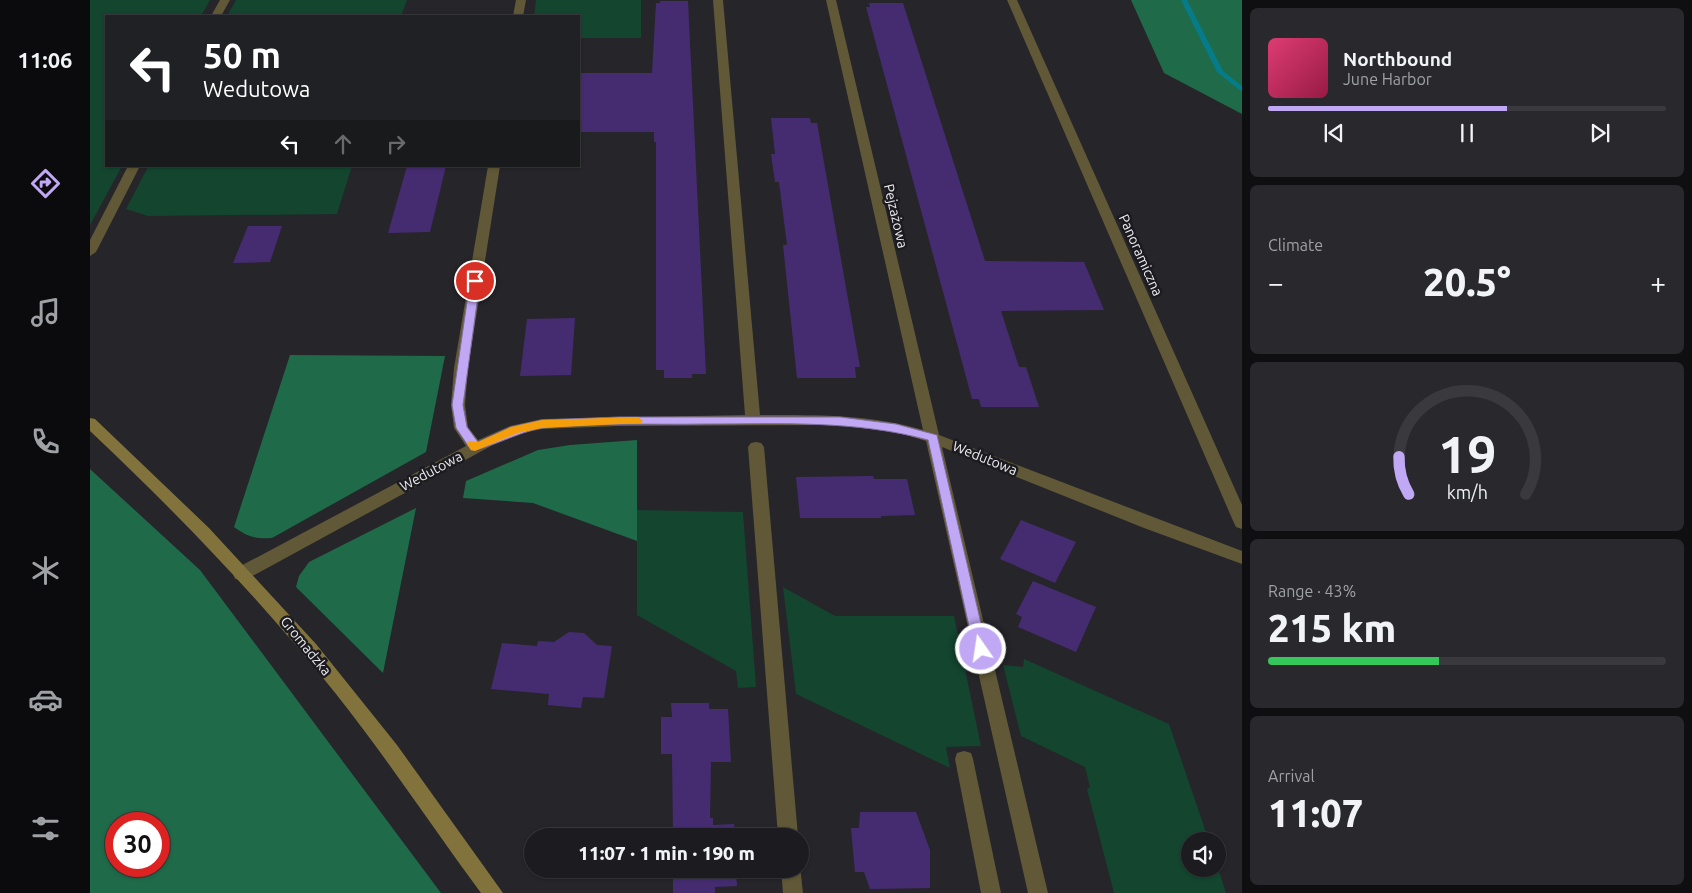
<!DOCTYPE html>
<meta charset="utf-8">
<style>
:root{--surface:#1c1c20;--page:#29292d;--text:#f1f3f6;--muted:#a0a1a5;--line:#3a3a3e;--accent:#c0a8f4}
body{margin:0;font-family:Ubuntu,sans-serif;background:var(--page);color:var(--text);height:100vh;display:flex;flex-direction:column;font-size:19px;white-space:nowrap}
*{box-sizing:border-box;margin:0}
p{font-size:16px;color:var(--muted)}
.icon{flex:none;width:28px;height:28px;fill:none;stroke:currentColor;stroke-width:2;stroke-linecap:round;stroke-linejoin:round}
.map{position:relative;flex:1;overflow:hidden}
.panel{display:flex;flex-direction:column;gap:8px;padding:8px;background:#0f0f12;width:450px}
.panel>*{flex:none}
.hud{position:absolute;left:15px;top:15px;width:475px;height:152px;border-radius:0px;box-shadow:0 1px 4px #0004,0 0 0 1px var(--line);background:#202124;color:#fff;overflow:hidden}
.fabs{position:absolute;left:1091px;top:832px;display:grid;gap:10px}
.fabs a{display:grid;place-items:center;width:45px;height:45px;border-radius:50%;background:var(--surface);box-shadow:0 1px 4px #0004,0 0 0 1px var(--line);font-size:25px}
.speed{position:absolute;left:15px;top:812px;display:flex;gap:10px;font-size:25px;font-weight:700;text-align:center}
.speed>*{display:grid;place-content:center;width:65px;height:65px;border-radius:50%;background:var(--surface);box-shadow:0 1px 4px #0004,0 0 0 1px var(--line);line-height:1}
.speed .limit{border:8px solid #d22;background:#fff;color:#111}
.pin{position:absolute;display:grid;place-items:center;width:42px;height:42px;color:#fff;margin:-21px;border:2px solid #fff;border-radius:50%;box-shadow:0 1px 5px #0007}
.me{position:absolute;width:55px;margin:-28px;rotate:347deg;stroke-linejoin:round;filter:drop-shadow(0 0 4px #0008)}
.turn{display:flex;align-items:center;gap:18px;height:105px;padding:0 15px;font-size:22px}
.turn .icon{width:65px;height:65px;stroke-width:2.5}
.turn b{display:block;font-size:35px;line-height:42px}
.lanes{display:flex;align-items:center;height:48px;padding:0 15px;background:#0003;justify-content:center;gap:25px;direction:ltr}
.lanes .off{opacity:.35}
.big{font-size:38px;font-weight:800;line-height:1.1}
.panel .widget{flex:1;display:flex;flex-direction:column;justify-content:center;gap:8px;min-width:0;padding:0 18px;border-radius:8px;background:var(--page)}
.panel .dial{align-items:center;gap:0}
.dial svg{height:130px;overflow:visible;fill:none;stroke:var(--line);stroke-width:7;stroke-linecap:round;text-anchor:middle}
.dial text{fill:var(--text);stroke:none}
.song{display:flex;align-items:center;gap:15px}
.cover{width:60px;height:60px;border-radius:8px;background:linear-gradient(135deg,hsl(340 70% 55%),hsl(340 70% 35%))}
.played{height:5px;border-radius:2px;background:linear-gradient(90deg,var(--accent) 60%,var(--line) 60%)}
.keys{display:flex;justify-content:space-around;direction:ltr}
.heat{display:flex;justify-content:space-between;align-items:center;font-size:28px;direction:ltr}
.charge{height:8px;border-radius:4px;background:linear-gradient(90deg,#34c759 43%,var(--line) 0)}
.trip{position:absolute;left:434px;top:828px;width:285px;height:50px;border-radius:25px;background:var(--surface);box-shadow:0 1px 4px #0004,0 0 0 1px var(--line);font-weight:800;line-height:50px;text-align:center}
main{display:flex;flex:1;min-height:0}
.dock{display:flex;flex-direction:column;width:90px;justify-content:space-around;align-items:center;background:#0b0b0d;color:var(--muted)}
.dock .icon{width:35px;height:35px}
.dock .current{color:var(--accent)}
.dock b{font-size:22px;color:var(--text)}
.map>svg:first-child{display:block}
.green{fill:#13452f}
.forest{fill:#1f6a49;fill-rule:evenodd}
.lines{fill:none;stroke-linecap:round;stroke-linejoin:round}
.stream{fill:#067c8a;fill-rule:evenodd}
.building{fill:#452c71}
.lane{fill:#605836;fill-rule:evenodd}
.street{fill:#605836;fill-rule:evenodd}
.secondary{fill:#81733b;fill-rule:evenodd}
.route{fill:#c0a8f4;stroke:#7d6d9f}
.slow{fill:#f59e0b}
.labels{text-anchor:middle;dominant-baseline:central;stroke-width:5;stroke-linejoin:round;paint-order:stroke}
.street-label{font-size:14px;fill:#edecf0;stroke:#1c1b20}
</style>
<main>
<nav class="dock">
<b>11:06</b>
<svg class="icon current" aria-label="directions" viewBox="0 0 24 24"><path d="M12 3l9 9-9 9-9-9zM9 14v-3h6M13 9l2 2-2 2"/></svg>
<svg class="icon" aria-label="music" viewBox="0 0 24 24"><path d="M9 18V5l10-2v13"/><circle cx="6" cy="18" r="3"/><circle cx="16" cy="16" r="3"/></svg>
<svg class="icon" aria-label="phone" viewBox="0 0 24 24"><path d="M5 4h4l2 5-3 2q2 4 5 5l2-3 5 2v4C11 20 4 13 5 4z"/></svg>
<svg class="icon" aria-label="climate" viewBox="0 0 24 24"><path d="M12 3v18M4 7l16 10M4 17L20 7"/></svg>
<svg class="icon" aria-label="car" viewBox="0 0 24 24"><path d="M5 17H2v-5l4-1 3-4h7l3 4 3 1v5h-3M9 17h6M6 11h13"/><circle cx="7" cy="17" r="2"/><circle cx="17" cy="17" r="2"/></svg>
<svg class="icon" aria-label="filters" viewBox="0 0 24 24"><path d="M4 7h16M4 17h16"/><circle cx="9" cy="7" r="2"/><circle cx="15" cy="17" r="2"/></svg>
</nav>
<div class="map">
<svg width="1152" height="893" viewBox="0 0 1152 893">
<rect width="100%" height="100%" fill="#26252a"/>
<g class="green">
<polygon points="0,0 120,0 111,16 16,16 16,166 32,166 0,225"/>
<polygon points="146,0 317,0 311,16 137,16"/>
<polygon points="446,0 551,0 551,38 489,38 489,16 444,16"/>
<polygon points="262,166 247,214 58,216 36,209 58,167"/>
<polygon points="547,510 653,512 666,687 648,688 646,671 547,615"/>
<polygon points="693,587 745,616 864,616 891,746 856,747 860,768 706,694"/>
<polygon points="934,659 1079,724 1119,841 1100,841 1100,869 1128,868 1136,893 1024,893 997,789 1000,787 995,767 931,736 913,665 933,667"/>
</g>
<g class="forest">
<polygon points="1041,0 1152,0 1152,114 1074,73"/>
<path d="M200,355l155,1 -19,96 -154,86c-17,1 -24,-1 -38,-11z"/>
<polygon points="547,440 547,541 443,503 373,498 376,481 448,450 480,445"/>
<path d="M0,469l110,101 241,323h-351zM26,824h43v42h-43z"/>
<polygon points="326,508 293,673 206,587 209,576 219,562"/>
</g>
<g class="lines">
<polygon class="stream" points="1091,0 1097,0 1133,71 1152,86 1152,92 1127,72"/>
</g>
<g class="building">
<polygon points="570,1 598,1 616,374 602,374 602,378 574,378 574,370 566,370 566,142 564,142 564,132 489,132 489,73 562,73 566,3 570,3"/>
<polygon points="779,3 813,3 895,261 994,262 1014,310 911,311 929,367 936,367 949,407 891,407 889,399 882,399 776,7 780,7"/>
<polygon points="681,118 720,118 721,123 727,123 770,367 765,367 766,378 707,378 693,245 697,245 689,182 685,182 681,154 685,154"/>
<polygon points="317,166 356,166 340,232 298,233"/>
<polygon points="158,226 192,226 180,262 143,263"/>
<polygon points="485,318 481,375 430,376 437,319"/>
<polygon points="783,476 784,479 817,479 825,515 791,516 791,518 710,518 706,477"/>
<polygon points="931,520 986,542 965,583 910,559"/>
<polygon points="943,581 1006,607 986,652 928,627 932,617 926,614"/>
<polygon points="479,632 494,633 507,645 522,646 514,698 493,697 491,708 458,705 459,694 401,689 412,643 447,646 448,641 464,642"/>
<polygon points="581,703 619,703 619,709 638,709 641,762 621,762 620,818 623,818 623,825 644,824 645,836 571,836 571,834 583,834 582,754 571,754 571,717 582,717"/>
<polygon points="770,812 826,812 840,850 840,888 780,889 774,872 765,872 761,828 769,828"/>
<polygon points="572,869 646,869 647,886 625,887 625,893 583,893 583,878 572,877"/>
</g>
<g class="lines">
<polygon class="lane" points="874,751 881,753 883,759 911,893 891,893 865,759 867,753"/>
<g class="street">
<polygon points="130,0 140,0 131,16 121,16"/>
<polygon points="426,0 436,0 433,16 423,16"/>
<path d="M623,0h10l37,415c56,0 109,-1 163,15l-97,-430h10l103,435 303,116v13l-98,-36 -202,-81 106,446h-20l-102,-452 -30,-9 -56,-7 -221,1 -77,3 -23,5 -28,12 -244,133 -6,1 -6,-1 -2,-5 2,-5 231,-123 -12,-18 -3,-23 3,-37 34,-202h12l-32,202 -3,37 3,22 10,13 32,-14 32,-7 203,-4z"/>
<polygon points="917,0 927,0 1152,505 1152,529 1146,527 1144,523"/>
<polygon points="38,166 50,166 6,252 0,256 0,240"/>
<polygon points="666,442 671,443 674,447 708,836 688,836 658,447 661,443"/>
<polygon points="710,866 713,893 693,893 691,869 710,869"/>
</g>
<path class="secondary" d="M0,418l5,1 114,109 107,116 81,101 106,148h-22c-49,-66 -94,-135 -145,-199 -75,-94 -158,-180 -246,-263z"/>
</g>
<path class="route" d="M385,278l5,3 -17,124 4,22 11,15 33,-15 31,-7 77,-3h221l56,7 41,11 50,214 -2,4h-9l-2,-4 -46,-209c-73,-20 -147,-16 -222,-16 -54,1 -109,-2 -163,4 -17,1 -63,24 -72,22l-15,-22 -4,-23 18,-124z"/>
<polygon class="slow" points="548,417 553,421 551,423 452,428 428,433 385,451 381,450 377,444 379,441 388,442 421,427 452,420"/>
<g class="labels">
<g class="street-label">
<text transform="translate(806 216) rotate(77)">Pejzażowa</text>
<text transform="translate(1051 255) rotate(66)">Panoramiczna</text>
<text transform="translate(895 458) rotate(22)">Wedutowa</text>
<text transform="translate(341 471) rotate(-28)">Wedutowa</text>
<text transform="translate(216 646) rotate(51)">Gromadzka</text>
</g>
</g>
</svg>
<div class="fabs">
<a><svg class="icon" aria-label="sound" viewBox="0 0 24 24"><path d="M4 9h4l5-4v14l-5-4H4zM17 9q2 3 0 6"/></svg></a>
</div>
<div class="speed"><div class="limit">30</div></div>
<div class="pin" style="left:385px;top:281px;background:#d93025"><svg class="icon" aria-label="arrive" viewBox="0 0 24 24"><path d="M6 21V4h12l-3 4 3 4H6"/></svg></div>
<svg class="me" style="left:891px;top:649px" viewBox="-20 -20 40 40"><circle r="17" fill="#c0a8f4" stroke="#fff" stroke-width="3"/><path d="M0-11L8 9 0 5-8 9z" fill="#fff"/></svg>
<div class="trip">11:07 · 1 min · 190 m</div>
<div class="hud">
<div class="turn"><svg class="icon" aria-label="left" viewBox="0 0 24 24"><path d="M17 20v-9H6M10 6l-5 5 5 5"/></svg><div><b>50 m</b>Wedutowa</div></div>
<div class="lanes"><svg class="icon" aria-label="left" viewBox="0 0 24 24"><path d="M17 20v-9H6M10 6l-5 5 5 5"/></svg><svg class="icon off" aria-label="ahead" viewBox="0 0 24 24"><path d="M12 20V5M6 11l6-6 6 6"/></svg><svg class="icon off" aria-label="right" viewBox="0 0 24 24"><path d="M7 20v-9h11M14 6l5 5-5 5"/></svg></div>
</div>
</div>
<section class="panel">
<div class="widget">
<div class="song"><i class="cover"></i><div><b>Northbound</b><p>June Harbor</p></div></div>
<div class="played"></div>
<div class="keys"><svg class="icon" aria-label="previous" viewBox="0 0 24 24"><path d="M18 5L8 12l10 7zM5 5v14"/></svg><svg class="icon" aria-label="pause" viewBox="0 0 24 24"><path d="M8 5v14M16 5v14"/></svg><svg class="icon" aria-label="next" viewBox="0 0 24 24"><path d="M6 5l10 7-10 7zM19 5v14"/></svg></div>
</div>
<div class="widget"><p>Climate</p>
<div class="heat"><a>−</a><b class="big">20.5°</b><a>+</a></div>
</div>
<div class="widget dial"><svg viewBox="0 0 100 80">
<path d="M14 69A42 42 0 1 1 86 69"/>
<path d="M14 69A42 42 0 0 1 8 46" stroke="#c0a8f4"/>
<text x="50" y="56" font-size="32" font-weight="700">19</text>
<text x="50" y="72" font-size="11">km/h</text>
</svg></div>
<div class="widget"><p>Range · 43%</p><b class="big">215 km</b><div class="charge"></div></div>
<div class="widget"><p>Arrival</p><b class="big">11:07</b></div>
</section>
</main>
